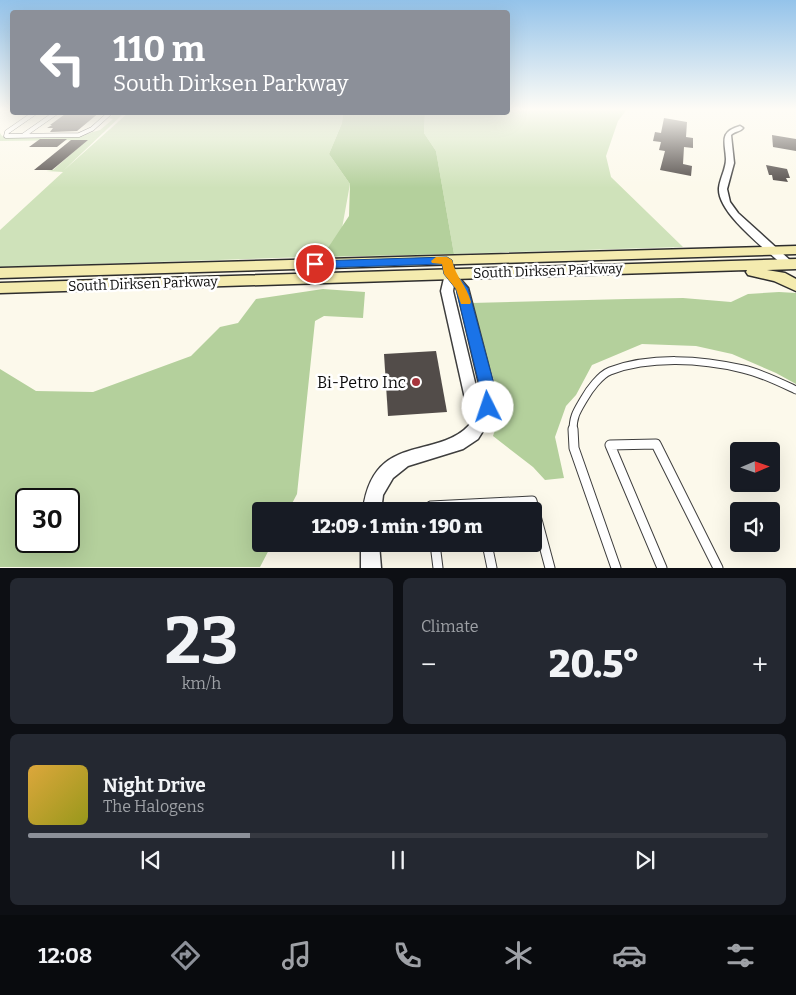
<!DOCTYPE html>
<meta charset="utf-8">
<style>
:root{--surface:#171b24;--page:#242831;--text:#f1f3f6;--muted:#9ea1a6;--line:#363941;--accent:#8c9099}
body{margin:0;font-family:Bitter,serif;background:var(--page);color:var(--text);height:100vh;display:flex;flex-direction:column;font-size:19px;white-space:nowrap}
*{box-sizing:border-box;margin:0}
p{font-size:16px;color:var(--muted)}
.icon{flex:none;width:28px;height:28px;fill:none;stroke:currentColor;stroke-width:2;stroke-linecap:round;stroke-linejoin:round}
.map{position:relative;height:568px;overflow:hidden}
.drawer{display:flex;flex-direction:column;gap:10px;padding:10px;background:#0d0f14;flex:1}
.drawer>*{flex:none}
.hud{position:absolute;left:10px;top:10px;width:500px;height:105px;border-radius:5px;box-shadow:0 5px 20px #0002;background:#8c9099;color:#fff;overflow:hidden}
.needle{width:32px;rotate:88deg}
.fabs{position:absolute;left:730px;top:442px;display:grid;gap:10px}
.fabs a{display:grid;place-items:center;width:50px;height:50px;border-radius:5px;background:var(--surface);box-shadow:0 5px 20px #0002;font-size:25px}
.speed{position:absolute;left:15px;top:488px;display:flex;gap:10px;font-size:25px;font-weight:700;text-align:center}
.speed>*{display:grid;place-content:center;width:65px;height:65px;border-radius:50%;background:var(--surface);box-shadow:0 5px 20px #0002;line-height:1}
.speed .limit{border:2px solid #111;border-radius:8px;background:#fff;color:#111}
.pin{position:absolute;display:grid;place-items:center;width:42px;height:42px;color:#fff;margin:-21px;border:2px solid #fff;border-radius:50%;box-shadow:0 1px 5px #0007}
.me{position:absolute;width:55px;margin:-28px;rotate:356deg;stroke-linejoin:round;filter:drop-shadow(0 0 4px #0008)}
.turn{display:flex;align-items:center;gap:18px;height:105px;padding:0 20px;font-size:22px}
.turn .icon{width:65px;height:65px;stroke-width:2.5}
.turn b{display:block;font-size:35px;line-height:42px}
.big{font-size:38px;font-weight:800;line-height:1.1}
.drawer .card{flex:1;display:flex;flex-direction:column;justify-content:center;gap:8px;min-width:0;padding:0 18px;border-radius:8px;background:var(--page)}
.drawer .dial{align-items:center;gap:0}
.dial b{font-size:65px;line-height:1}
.song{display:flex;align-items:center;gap:15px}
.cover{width:60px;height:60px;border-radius:8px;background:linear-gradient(135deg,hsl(40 70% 55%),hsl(60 70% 35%))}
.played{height:5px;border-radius:2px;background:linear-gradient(90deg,var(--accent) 30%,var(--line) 30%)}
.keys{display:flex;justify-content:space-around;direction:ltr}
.heat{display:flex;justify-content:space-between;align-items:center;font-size:28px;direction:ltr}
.drawer .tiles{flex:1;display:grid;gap:10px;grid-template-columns:1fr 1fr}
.card:last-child{grid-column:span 2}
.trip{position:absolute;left:252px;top:502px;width:290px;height:50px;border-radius:5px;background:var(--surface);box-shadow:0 5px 20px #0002;font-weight:800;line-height:50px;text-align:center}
.tab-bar{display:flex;height:80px;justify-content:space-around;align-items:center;background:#090b0e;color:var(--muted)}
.tab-bar .icon{width:35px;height:35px}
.tab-bar .active{color:var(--accent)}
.tab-bar b{font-size:22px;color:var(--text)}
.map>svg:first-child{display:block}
.green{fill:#cfe2ba}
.forest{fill:#b4d09c;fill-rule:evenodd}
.building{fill:#524c49}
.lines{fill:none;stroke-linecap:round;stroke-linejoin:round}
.lane-far2-casing{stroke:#3e3e3e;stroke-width:5}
.lane-far1-casing{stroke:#3e3e3e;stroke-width:9}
.lane-casing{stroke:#3e3e3e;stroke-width:11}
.street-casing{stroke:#3e3e3e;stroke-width:3}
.secondary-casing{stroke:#2d2d2d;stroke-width:3}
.lane-far2{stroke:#fff;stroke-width:4}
.lane-far1{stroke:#fff;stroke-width:7}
.lane{stroke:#fff;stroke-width:9}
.street{fill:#fff;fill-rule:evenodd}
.secondary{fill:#f4ebaf;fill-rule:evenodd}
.route{fill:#1a73e8;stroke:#114b97}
.slow{fill:#f59e0b}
.poi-dot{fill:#a7363d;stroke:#fff;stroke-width:2}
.labels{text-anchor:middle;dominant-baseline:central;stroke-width:5;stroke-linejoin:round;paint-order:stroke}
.street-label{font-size:14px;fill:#0b0b0b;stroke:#fff}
.near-poi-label{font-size:16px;fill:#0b0b0b;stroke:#fff;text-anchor:end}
</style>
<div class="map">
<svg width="796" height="568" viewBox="0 0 796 568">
<rect width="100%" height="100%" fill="#fcf9eb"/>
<g class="green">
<polygon points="508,109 627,109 618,121 606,156 611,177 683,247 454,254 436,151 424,133 425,113 508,112"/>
<polygon points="114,113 124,113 63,171 128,113 343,113 342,123 329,154 350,184 337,256 0,267 0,230 63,172 46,171 53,170 87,140 0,141 0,133 2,136 7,138 79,136 100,130 113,119 109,118"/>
</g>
<g class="forest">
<polygon points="343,113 425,113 424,133 436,151 454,254 322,257 349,216 350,184 329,154 342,123"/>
<path d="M323,289l42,3 -2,26 -39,-2 -9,5 -18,173 -9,17h-27v33h11l-12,23h-260v-198l36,22 57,1 98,-36 29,-29 18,-4 18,-24zM26,499h43v42h-43z"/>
<polygon points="779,292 796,293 796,384 776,373 732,354 696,346 642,344 592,365 576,395 566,406 555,437 564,478 545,480 533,467 493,436 498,420 499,398 471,303 627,299 683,298 731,302 748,294"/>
</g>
<g class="building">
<polygon points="68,112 100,112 77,131 50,132 53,128 47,128 52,125 50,125"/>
<polygon points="664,118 687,122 686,137 693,138 693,148 684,147 683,164 692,166 691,176 660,170 665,151 659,150 661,142 653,141 655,132 661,133"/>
<polygon points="772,135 796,139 796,151 773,147"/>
<polygon points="40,139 67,139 57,147 29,147"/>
<polygon points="71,140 88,140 52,170 34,170"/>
<polygon points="766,165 787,169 790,178 786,178 788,182 773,180 772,175 769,175"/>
<polygon points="436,351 447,412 388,416 384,354"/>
</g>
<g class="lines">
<g class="lane-far2-casing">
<g id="lane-far2">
<polyline points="13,112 33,113"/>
<polyline points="36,112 7,132 6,136 79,135 92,129 111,112"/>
<polyline points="24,135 57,112"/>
</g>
</g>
<g class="lane-far1-casing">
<path id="lane-far1" d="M573,431c0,-15 4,-20 11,-32 5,-9 16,-24 26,-28 40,-15 91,-12 133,-2 18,4 36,13 53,21"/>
</g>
<g class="lane-casing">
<g id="lane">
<polyline points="573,429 574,448 616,568"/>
<polyline points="480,504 482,511"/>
<polyline points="432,511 431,506 532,501 550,568"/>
<polyline points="435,544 438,568"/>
<polyline points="487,544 492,568"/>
<polyline points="662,568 610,445 656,444 718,568"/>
</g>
</g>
<g class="street-casing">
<g id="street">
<path d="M740,126l3,2c-3,4 -8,3 -12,7l3,28 -7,26 3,13 8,11 54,49 1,2 -1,2h-8c-17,-16 -67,-53 -65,-78 1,-10 7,-19 7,-29 -1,-18 -7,-27 14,-33z"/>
<path d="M447,257l5,3 3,13 13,15 27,104 -4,26 -13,21 -15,10 -55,17 -15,12 -10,17 -2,16h-18c10,-84 80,-47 111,-92l-8,-16 -25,-112 4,-17 -3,-14zM454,285l3,4 24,103 -2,7 -26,-108z"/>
<polygon points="361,544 379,544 381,568 361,568"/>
</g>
</g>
<g class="secondary-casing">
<g id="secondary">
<polygon points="796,246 796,254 0,278 0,268"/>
<polygon points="796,259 796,269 767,270 785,273 796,279 796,291 774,281 748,275 746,272 747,270 0,293 0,283"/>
</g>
</g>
<use href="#lane-far2" class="lane-far2"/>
<use href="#lane-far1" class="lane-far1"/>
<use href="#lane" class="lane"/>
<use href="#street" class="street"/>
<use href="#secondary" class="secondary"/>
</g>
<linearGradient id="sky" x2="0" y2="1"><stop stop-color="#94c3ea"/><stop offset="0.58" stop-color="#fefcf6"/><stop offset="1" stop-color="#fefcf6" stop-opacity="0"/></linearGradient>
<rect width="796" height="188" fill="url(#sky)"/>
<polygon class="route" points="447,257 452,260 455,274 468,288 496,392 495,407 493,411 488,413 482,411 480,407 481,392 456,289 444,274 442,264 315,268 310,264 315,261"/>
<path class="slow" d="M447,257l5,3c4,18 14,24 19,42l-1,2h-9l-5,-15 -12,-15 -2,-10 -10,-1 -1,-2 5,-4z"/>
<circle class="poi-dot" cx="416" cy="382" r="5"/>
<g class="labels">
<g class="street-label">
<text transform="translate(548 271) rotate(-2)">South Dirksen Parkway</text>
<text transform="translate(143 284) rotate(-2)">South Dirksen Parkway</text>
</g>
<g class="near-poi-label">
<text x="406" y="382">Bi-Petro Inc</text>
</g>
</g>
</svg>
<div class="fabs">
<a><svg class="needle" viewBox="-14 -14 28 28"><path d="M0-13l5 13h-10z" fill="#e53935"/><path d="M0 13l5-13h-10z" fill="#9ea1a6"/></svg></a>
<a><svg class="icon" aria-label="sound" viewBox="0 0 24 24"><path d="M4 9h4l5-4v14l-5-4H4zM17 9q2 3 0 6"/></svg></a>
</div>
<div class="speed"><div class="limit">30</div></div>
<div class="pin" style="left:315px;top:264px;background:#d93025"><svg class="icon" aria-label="arrive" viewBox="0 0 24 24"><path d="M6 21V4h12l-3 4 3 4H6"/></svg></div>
<svg class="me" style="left:488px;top:407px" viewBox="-20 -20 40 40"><circle r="19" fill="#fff"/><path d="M0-13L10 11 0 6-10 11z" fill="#1a73e8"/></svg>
<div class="trip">12:09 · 1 min · 190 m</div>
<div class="hud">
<div class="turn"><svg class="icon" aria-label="left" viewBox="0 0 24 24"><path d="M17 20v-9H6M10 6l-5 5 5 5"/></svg><div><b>110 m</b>South Dirksen Parkway</div></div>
</div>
</div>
<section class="drawer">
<div class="tiles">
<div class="card dial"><b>23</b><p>km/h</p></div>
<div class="card"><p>Climate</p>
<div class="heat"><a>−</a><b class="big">20.5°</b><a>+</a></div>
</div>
<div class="card">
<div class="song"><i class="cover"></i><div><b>Night Drive</b><p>The Halogens</p></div></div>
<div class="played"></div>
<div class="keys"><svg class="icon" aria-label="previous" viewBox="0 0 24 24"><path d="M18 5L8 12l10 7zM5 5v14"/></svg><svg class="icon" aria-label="pause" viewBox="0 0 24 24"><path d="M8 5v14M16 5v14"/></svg><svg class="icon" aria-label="next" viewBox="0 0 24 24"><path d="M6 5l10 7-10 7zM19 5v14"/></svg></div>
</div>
</div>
</section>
<nav class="tab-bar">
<b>12:08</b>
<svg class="icon active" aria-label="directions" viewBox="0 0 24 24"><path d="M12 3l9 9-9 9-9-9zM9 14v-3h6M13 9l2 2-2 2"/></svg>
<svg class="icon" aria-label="music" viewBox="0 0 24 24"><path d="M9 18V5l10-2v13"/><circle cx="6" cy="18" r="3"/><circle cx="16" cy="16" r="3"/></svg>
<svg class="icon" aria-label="phone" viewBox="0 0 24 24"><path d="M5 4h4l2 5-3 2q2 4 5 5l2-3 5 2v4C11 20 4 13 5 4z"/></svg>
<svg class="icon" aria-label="climate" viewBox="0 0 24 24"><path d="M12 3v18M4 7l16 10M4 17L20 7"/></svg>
<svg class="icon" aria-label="car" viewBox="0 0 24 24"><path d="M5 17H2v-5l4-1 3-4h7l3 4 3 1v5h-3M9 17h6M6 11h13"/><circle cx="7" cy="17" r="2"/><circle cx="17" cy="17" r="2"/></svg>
<svg class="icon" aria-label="filters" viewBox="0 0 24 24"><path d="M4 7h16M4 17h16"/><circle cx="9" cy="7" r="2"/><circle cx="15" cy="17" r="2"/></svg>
</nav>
